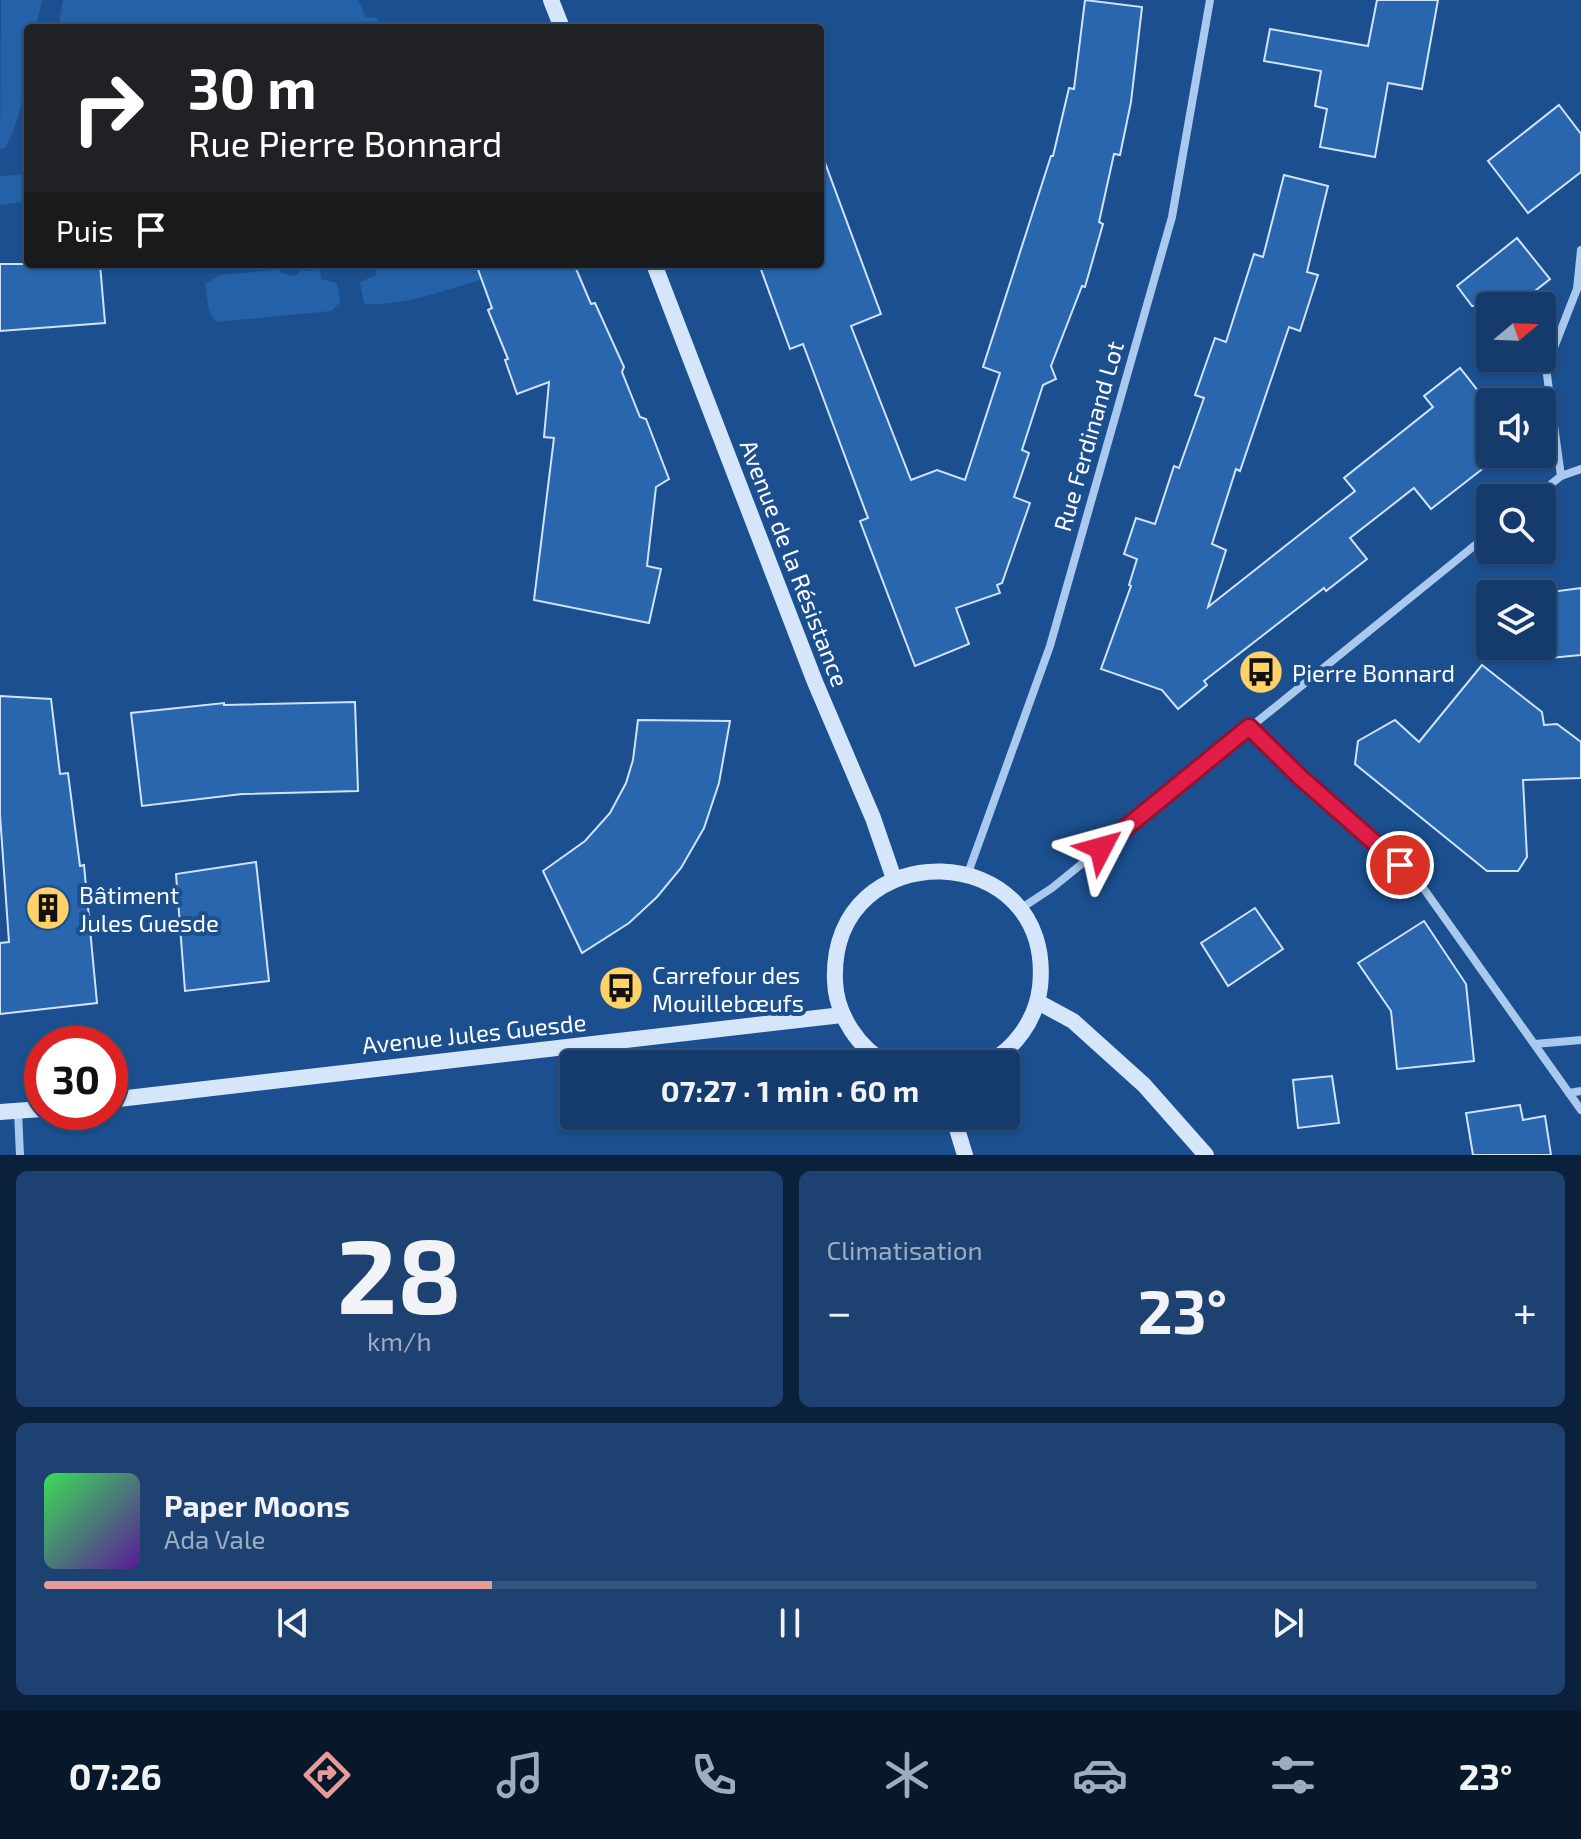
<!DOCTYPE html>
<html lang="fr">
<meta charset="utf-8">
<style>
:root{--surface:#143b6b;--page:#1d4271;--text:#f1f3f6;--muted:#9dadc1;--line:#33557e;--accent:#e69b98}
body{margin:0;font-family:"Exo 2",sans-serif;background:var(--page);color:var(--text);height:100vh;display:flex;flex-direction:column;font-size:30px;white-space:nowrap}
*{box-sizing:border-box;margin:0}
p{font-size:26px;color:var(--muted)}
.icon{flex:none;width:44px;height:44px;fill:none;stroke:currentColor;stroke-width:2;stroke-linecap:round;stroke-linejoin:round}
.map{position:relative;height:1155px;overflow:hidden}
.side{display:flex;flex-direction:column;gap:16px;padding:16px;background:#0b203b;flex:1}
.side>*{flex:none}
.guide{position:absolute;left:24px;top:24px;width:800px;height:244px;border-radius:8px;box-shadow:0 2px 6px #0004,0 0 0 2px var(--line);background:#202124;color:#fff;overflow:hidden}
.needle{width:52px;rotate:71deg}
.controls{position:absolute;left:1476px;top:292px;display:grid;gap:16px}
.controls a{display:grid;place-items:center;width:80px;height:80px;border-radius:8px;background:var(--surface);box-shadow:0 2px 6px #0004,0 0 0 2px var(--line);font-size:40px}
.speed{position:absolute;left:24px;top:1026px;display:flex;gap:16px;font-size:40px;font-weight:700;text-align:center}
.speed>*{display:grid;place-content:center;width:104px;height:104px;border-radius:50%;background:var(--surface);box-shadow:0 2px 6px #0004,0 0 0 2px var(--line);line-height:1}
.speed .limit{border:12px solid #d22;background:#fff;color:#111}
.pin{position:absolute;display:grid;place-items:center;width:68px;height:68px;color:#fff;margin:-34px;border:4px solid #fff;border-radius:50%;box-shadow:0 2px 8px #0007}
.me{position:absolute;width:88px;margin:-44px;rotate:51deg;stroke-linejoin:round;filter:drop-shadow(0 0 6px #0008)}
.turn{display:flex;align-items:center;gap:28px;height:168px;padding:0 32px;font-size:36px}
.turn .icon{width:104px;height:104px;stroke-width:2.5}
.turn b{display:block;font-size:56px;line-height:68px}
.then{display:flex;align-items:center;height:76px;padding:0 32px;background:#0003;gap:16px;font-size:30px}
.big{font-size:60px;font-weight:700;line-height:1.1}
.side .widget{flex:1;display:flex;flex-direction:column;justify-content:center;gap:12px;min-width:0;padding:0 28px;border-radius:12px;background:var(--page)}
.side .dial{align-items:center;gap:0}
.dial b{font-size:104px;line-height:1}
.song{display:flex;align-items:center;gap:24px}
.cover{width:96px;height:96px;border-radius:12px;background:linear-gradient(135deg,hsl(130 70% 55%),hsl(270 70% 35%))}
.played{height:8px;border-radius:4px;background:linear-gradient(90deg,var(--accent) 30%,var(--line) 30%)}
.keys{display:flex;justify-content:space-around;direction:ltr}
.heat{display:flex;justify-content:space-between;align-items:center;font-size:44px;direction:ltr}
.side .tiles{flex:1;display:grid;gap:16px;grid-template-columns:1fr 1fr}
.widget:last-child{grid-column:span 2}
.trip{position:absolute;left:560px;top:1050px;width:460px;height:80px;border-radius:8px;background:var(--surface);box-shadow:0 2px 6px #0004,0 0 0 2px var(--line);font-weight:700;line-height:80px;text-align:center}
.tab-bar{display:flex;height:128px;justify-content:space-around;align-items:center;background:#08182b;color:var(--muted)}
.tab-bar .icon{width:56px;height:56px}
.tab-bar .current{color:var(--accent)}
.tab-bar b{font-size:36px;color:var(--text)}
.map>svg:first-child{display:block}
.green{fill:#2461a8}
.building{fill:#2a66ad;stroke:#cfe3fa;stroke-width:2}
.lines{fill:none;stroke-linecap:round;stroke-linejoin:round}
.minor{stroke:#a9c9ee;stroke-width:8}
.secondary{stroke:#d6e6fa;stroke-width:16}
.route-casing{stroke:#92132f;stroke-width:20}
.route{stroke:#e11d48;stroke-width:14}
.labels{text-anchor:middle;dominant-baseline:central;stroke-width:8;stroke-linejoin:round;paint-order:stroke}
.street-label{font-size:24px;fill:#fff;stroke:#1b4f8f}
.poi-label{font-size:24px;fill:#fff;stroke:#1b4f8f;text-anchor:start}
</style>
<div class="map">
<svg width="1581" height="1155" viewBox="0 0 1581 1155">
<rect width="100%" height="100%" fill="#1b4f8f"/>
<g class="green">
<path d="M1,0h41l-6,28h-8c0,39 -3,85 -23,120l-5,1z"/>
<polygon points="63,0 358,0 366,17 377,18 380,28 58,28"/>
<polygon points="28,168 28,201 0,205 0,176 26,174"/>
<path d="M390,264h85l9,15c-40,11 -78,27 -120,25l-4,-22 16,-7 -1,-10z"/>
<polygon points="299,265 305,265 306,271 320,270 321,279 337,283 340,302 332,311 216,322 209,311 205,284 220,275 274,270 280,267 280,272 290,276 299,274"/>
</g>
<g class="building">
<polygon points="1085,0 1142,7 1131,102 1120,155 1114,154 1099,222 1103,224 1085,287 1082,286 1051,366 1056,379 1043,385 1022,450 1029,453 1014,497 1030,503 1002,583 997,585 1000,593 956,608 969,644 915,666 860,521 868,518 803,344 790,349 759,264 820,264 820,161 824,160 881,314 851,326 911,480 937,470 965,480 1000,373 983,367 1051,156 1053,156 1069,88 1074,89"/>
<polygon points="1377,0 1438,0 1422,89 1388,83 1375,157 1320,147 1327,109 1315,106 1321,71 1264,61 1270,29 1368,46"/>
<polygon points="1559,105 1581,134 1581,172 1528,213 1488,161"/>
<polygon points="1284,175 1328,186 1307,272 1318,275 1300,331 1289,327 1240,471 1236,469 1212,544 1226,550 1208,607 1355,491 1344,478 1433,407 1424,396 1460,368 1490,406 1490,463 1431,509 1414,488 1350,538 1367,559 1326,591 1324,588 1204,681 1207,685 1178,709 1162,690 1101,669 1131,586 1129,585 1137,559 1124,554 1136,518 1155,524 1174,466 1179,468 1204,398 1195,395 1215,338 1226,342 1254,254 1263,257"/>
<polygon points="1517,238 1550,279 1516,306 1472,306 1457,286"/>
<polygon points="0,264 100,264 105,323 0,331"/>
<polygon points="476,264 574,264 591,304 595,303 624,367 622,372 640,417 646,419 669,479 656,487 647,566 661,569 649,623 534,600 554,438 544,437 549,382 517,394 505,360 508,359 488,310 492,308"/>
<polygon points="1581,588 1581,655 1550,658 1543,593"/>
<polygon points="1482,665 1542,712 1544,725 1557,724 1581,742 1581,778 1523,780 1527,857 1518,871 1487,871 1355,764 1358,741 1395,720 1419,742"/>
<polygon points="0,696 51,699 60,774 68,773 80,866 84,865 97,1003 0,1014 0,943 9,942 0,815"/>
<polygon points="355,702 358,791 242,794 142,806 131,713 224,703 224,705"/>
<polygon points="638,720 730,721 719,783 704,828 681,868 657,897 629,923 582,953 543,871 585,841 610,813 626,783 633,760"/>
<polygon points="256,862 269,981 185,991 176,874"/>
<polygon points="1255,908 1283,949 1228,986 1201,943"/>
<polygon points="1424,921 1466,984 1474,1061 1397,1069 1391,1011 1358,963"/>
<polygon points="1332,1076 1339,1123 1298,1128 1293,1080"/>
<polygon points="1520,1105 1523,1120 1545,1116 1551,1155 1473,1155 1466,1113"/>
</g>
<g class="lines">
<g class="minor">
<polyline points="1561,476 1546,368 1577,289 1581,250"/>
<polyline points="1534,498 1561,476 1581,469"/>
<polyline points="1249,727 1273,752 1419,882 1581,1110"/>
<polyline points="968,873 1050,646 1172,217 1210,0"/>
<polyline points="1020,909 1052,888 1490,533"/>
<polyline points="1535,1044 1581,1040"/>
<polyline points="1569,1093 1581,1091"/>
<polyline points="18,1112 20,1155"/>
</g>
<g class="secondary">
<polyline points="551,0 562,28"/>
<polyline points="654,264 815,682 873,818 894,879"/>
<polyline points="1038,1002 1073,1021 1144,1085 1206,1155"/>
<path d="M889,1064c-30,-14 -53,-50 -54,-83 -6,-150 221,-144 205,6 -4,33 -25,62 -54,77"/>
<polyline points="110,1100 842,1015"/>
<polyline points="0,1112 42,1109"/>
<polyline points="953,1116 965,1155"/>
</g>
</g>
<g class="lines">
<g class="route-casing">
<polyline id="route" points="1101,848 1249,727 1300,777 1400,865"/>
</g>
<use href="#route" class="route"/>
</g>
<defs>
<g id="bus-disc" transform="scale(2.3)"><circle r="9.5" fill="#ffd166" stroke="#1b4f8f"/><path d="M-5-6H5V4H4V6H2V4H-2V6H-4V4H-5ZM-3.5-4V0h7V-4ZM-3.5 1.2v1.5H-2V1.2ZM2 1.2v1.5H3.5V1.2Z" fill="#111"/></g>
<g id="building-disc" transform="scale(2.3)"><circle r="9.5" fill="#ffd166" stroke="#1b4f8f"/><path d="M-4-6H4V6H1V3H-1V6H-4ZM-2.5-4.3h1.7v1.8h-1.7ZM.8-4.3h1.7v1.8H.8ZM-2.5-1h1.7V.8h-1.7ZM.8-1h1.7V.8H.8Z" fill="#111"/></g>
</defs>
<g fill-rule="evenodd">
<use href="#bus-disc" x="1261" y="672"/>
<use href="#building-disc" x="48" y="908"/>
<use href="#bus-disc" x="621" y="988"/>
</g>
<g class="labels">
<g class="street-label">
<text transform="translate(1088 436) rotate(-74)">Rue Ferdinand Lot</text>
<text transform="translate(795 563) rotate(69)">Avenue de la Résistance</text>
<text transform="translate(474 1033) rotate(-6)">Avenue Jules Guesde</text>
</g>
<g class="poi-label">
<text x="1292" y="672">Pierre Bonnard</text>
<text x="79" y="894">Bâtiment<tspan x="79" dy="28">Jules Guesde</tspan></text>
<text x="652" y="974">Carrefour des<tspan x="652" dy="28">Mouillebœufs</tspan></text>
</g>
</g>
</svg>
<div class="controls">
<a><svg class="needle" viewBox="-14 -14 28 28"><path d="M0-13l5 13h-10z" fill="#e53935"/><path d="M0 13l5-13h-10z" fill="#9dadc1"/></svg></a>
<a><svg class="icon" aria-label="sound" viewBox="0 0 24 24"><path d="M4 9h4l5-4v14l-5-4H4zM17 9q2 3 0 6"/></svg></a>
<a><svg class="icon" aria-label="search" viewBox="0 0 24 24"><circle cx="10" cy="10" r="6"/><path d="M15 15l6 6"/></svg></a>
<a><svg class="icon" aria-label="layers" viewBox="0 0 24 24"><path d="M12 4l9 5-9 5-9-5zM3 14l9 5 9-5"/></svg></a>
</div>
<div class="speed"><div class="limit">30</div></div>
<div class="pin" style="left:1400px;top:865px;background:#d93025"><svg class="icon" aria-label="arrive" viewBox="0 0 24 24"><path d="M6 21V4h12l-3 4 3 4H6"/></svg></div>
<svg class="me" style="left:1101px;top:848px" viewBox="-20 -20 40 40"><path d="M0-17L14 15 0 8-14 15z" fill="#e11d48" stroke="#fff" stroke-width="4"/></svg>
<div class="trip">07:27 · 1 min · 60 m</div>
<div class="guide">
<div class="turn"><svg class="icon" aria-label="right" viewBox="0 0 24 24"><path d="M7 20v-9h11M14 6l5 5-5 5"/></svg><div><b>30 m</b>Rue Pierre Bonnard</div></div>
<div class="then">Puis<svg class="icon" aria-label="arrive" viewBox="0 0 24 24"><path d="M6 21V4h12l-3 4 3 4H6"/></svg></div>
</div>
</div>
<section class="side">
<div class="tiles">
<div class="widget dial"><b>28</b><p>km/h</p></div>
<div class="widget"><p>Climatisation</p>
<div class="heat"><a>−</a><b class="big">23°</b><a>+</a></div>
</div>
<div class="widget">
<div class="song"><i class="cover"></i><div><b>Paper Moons</b><p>Ada Vale</p></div></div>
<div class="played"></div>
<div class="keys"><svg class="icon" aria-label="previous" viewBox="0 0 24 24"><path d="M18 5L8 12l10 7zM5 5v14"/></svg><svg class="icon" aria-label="pause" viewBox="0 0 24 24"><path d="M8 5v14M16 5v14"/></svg><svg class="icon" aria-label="next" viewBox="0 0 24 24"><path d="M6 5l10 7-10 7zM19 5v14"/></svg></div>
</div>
</div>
</section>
<nav class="tab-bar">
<b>07:26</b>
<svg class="icon current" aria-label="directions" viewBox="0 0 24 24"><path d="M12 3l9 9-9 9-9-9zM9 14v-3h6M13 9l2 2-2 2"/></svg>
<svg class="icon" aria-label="music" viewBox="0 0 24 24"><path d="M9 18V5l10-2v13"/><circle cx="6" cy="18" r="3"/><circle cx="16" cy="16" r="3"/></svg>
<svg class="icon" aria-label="phone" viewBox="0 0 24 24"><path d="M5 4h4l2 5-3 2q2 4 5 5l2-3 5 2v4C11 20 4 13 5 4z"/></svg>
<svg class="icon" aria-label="climate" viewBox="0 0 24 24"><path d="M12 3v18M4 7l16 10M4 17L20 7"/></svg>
<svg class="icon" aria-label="car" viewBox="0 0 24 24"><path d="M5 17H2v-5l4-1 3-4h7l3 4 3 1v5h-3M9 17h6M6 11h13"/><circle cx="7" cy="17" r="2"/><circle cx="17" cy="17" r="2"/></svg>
<svg class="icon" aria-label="filters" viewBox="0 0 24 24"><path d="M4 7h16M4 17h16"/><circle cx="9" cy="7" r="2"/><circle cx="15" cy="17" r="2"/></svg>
<b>23°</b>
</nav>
